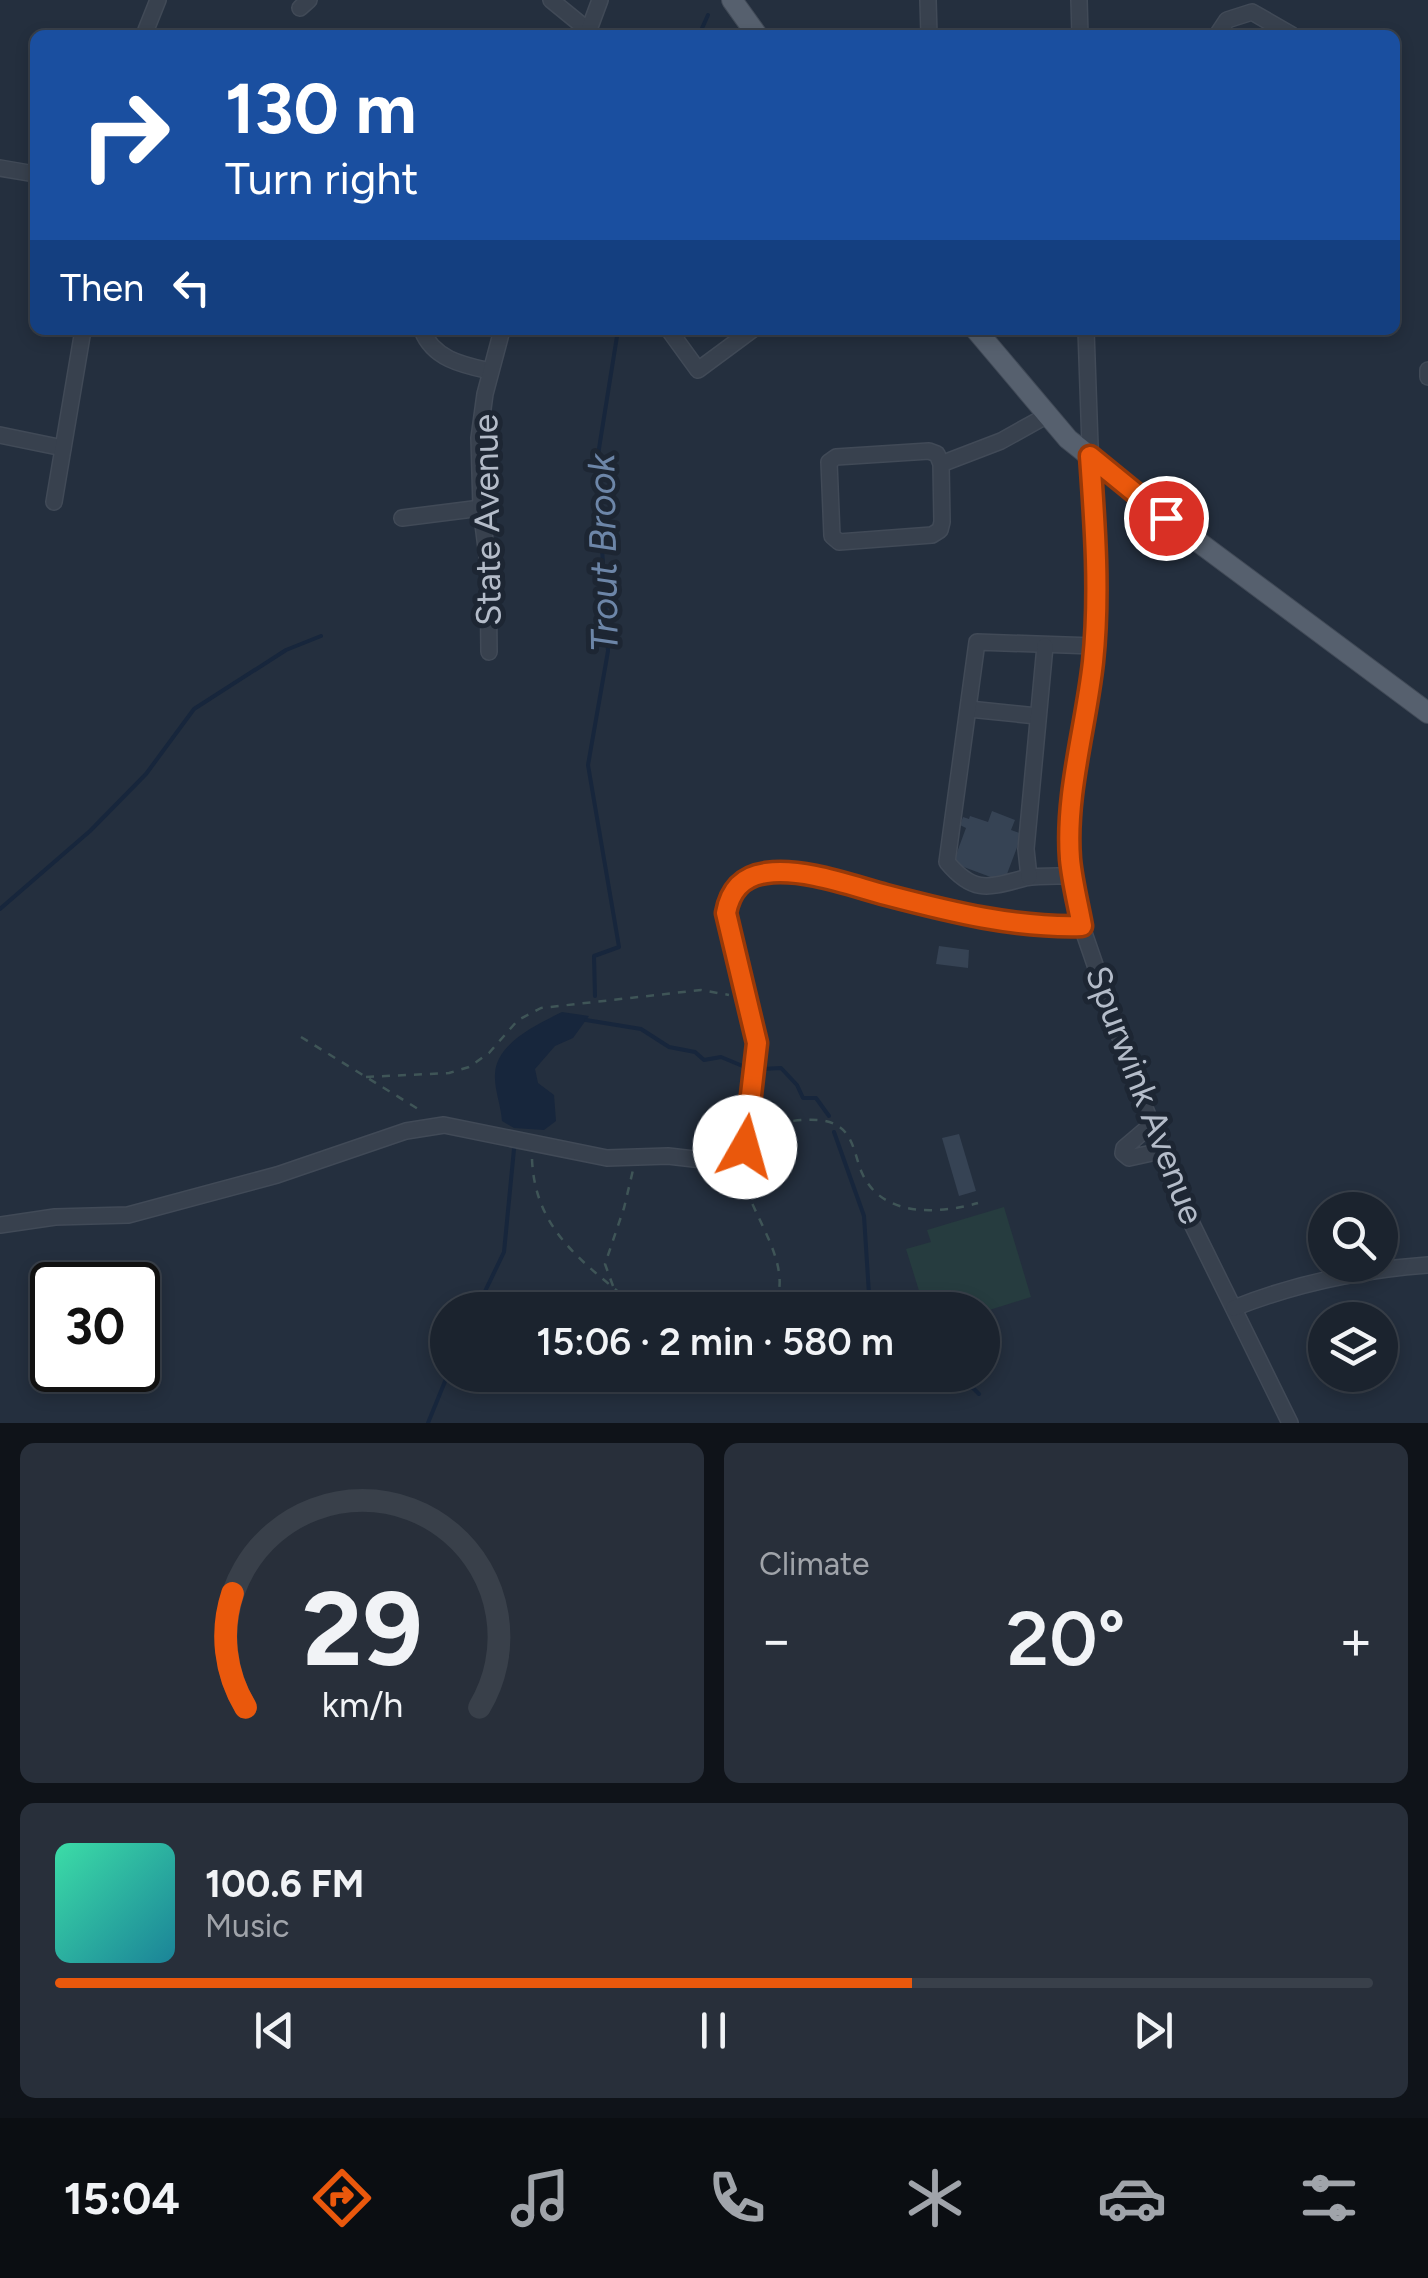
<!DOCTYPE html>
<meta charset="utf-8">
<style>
:root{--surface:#1b232e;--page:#282f3a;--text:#f1f3f6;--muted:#a0a4aa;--line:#39404a;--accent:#ea580c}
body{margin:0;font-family:Figtree,sans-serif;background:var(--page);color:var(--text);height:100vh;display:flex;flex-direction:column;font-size:38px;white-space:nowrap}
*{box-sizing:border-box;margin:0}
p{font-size:32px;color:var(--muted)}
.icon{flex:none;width:55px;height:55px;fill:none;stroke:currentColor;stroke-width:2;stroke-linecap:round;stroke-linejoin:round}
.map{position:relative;height:1423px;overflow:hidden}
.side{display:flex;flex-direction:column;gap:20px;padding:20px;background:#0f1319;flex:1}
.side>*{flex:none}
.banner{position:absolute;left:30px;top:30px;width:1370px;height:305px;border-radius:15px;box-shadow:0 5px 15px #0003,0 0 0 2px var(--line);background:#1a4fa0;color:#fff;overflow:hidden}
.controls{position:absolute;left:1308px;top:1192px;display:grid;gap:20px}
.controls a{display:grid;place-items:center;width:90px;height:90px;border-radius:50%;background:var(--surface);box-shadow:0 5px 15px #0003,0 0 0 2px var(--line);font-size:50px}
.speed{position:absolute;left:30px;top:1262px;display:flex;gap:20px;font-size:50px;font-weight:700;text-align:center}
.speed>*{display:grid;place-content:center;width:130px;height:130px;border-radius:50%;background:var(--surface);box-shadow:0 5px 15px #0003,0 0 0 2px var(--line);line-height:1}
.speed .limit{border:5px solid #111;border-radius:15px;background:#fff;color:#111}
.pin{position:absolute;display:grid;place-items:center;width:85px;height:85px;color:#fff;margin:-42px;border:5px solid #fff;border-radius:50%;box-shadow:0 2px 10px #0007}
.me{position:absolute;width:110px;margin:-55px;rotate:7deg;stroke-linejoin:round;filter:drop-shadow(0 0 8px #0008)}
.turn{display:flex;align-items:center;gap:35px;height:210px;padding:0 30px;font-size:45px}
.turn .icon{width:130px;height:130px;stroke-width:2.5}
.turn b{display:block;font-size:70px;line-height:85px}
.then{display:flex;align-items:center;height:95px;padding:0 30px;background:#0003;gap:20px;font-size:38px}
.big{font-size:75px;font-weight:600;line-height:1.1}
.side .widget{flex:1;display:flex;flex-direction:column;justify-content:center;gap:15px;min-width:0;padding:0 35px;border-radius:15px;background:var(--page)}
.side .dial{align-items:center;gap:0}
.dial svg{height:260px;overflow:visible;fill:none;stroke:var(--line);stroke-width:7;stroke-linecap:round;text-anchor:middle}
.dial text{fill:var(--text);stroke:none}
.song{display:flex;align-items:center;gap:30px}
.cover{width:120px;height:120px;border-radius:15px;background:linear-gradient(135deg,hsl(160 70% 55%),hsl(190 70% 35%))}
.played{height:10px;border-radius:5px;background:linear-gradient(90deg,var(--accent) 65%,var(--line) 65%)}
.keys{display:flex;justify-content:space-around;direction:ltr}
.heat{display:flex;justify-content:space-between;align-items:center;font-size:55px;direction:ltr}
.side .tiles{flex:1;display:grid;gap:20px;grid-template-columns:1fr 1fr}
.widget:last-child{grid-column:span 2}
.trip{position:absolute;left:430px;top:1292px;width:570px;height:100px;border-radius:50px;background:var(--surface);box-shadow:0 5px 15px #0003,0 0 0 2px var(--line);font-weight:600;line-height:100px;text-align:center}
.tabs{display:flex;height:160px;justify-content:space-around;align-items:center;background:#0b0e12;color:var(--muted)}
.tabs .icon{width:70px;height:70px}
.tabs .on{color:var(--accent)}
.tabs b{font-size:45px;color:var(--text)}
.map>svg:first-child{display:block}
.green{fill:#263c3f}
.water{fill:#17263c}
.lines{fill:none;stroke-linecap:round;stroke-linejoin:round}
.stream{stroke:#17263c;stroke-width:4}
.building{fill:#364354}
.minor-casing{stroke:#414a57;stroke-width:18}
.major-casing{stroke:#414a57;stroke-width:22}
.path{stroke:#3f5557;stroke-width:2.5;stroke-dasharray:8 8;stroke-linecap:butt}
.minor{stroke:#38414e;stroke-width:15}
.major{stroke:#56606e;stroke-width:20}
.route-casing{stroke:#983908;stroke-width:25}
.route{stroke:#ea580c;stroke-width:18}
.labels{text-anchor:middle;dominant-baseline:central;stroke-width:10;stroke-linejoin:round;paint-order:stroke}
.street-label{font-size:35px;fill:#b4bcc9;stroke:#1d2633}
.water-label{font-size:38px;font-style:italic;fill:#6d86a8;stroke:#1d2633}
</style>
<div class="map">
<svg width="1428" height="1423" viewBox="0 0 1428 1423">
<rect width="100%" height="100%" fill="#242f3e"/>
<polygon class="green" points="1004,1207 1031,1297 983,1312 925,1310 906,1249 931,1242 927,1230"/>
<path class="water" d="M562,1012l27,4 -16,22 -18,8 -20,23 3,14 16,12 2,26 -12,9 -30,-2 -12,-7c-1,-16 -8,-32 -7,-47 1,-31 43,-50 67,-62z"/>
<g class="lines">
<g class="stream">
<polyline points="699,35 708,15"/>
<polyline points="0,909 90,831 146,774 194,709 286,650 321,636"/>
<polyline points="595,996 594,956 619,947 588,765 608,651 597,461 618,330"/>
<polyline points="586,1020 641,1029 669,1047 695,1052 704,1060 721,1057 745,1067"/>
<polyline points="762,1069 781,1068 797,1085 803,1098 816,1098 829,1116"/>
<polyline points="834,1132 864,1216 870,1310"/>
<polyline points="476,1310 504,1252 514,1149"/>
<polyline points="955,1375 964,1387 973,1388 979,1394"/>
<polyline points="428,1423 448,1374"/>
</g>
</g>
<g class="building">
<polygon points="992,811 1015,820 1011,830 1022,834 1004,882 953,863 966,828 960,825 963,817 969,819 970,816 988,822"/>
<polygon points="939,946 969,950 968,968 936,964"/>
<polygon points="959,1134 976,1191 959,1196 942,1138"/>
</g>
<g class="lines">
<g class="minor-casing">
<g id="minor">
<polyline points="551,0 589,31"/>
<polyline points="928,0 929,35"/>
<polyline points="1079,0 1080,35"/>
<polyline points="300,8 309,0"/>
<polyline points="144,35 158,0"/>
<polyline points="587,35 600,0"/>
<polyline points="1217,35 1227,20 1252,12 1292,35"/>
<polyline points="0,168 35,174"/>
<path d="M422,330c11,29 41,35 68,41"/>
<polyline points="669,330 698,370 752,330"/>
<polyline points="1086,330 1096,618 1071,812 1071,862 1082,927 1141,1098 1190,1220 1290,1423"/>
<polyline points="1428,370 1428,377"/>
<polyline points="0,435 63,448"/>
<polyline points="941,464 942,522 940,530 932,535 839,542 832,536 829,462 836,457 929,451 937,454 941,464 1001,441 1046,416"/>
<polyline points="54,502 83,330"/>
<polyline points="402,518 481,508"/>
<polyline points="489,652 488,564 481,508 479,438 485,394 502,330"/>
<polyline points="969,709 1037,716"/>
<path d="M1073,876c-15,0 -33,-1 -48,2 -35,9 -51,17 -78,-16l30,-220 117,4"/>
<polyline points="1029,877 1026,849 1045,646"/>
<polyline points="1151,1125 1124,1148 1123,1153 1129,1158 1161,1151"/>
<path d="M0,1225l55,-8 73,-2 149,-40 129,-44 38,-6 163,33 61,-2 61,7 11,-6 5,-10 12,-104 -31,-130c4,-22 16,-37 39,-40 39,-5 84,12 121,22 65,16 129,33 196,32"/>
<path d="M1234,1308c63,-25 126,-38 194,-43"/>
</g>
</g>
<g class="major-casing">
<g id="major">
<polyline points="732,0 757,35"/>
<polyline points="976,330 1068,439 1189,535 1428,713"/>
</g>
</g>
<g class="path">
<polyline points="301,1037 423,1112"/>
<polyline points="366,1077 449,1073 469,1067 489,1053 518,1020 541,1008 701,990 729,995"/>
<path d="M762,1127c19,-5 59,-13 76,-1 16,10 17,31 24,47 20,45 77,41 116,30"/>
<path d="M532,1159c3,75 56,106 108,151"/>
<path d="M742,1174c8,42 56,93 30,136"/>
<polyline points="613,1286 605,1264 624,1208 633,1170"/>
</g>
<use href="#minor" class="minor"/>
<use href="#major" class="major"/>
</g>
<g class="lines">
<g class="route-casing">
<path id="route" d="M745,1147l12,-104 -31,-130c4,-22 16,-37 40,-40 38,-5 83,12 120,22 65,17 129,33 196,31 -4,-22 -10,-45 -12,-67 -5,-65 16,-132 23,-197 7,-68 2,-137 -3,-206l76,62"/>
</g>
<use href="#route" class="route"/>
</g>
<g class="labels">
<g class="street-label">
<text transform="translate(487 520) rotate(-91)">State Avenue</text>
<text transform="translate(1145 1095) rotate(69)">Spurwink Avenue</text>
</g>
<g class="water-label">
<text transform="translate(603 553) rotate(-91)">Trout Brook</text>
</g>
</g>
</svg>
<div class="controls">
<a><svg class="icon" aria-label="search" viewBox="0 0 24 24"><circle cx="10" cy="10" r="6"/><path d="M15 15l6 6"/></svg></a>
<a><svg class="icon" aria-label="layers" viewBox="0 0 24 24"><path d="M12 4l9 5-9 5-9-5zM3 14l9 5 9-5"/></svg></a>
</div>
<div class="speed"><div class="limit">30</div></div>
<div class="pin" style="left:1166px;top:518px;background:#d93025"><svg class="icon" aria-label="arrive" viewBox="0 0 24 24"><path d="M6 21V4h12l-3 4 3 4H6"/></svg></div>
<svg class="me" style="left:745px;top:1147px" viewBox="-20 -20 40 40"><circle r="19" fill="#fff"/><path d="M0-13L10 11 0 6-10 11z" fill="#ea580c"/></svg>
<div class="trip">15:06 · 2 min · 580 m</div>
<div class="banner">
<div class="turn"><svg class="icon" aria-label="right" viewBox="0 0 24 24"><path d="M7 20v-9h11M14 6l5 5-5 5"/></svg><div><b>130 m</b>Turn right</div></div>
<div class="then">Then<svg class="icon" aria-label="left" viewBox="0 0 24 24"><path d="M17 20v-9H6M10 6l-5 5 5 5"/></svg></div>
</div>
</div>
<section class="side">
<div class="tiles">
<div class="widget dial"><svg viewBox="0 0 100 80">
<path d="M14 69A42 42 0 1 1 86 69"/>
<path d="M14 69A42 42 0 0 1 10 34" stroke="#ea580c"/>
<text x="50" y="56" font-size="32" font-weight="700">29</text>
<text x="50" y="72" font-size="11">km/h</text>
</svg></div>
<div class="widget"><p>Climate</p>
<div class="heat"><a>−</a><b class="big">20°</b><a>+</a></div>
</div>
<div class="widget">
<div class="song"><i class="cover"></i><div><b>100.6 FM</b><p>Music</p></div></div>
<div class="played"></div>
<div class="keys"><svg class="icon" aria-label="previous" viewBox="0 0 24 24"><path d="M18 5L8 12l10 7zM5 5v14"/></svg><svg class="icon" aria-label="pause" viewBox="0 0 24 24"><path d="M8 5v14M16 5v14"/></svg><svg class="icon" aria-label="next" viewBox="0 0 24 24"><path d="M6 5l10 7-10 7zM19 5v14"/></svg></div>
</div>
</div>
</section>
<nav class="tabs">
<b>15:04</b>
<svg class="icon on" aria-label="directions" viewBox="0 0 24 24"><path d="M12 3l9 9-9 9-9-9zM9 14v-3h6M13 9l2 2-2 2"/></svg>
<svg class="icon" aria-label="music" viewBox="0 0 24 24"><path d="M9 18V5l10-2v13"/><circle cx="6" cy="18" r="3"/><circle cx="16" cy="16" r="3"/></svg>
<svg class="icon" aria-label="phone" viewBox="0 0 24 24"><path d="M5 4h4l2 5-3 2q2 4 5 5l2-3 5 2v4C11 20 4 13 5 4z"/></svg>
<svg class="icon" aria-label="climate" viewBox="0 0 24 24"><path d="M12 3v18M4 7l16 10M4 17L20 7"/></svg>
<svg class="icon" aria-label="car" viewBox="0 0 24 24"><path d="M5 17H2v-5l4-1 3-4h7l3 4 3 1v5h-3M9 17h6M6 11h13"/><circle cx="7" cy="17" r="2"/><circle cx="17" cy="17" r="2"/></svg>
<svg class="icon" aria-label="filters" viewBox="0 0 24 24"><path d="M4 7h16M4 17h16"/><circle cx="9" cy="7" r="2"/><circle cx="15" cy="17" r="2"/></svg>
</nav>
